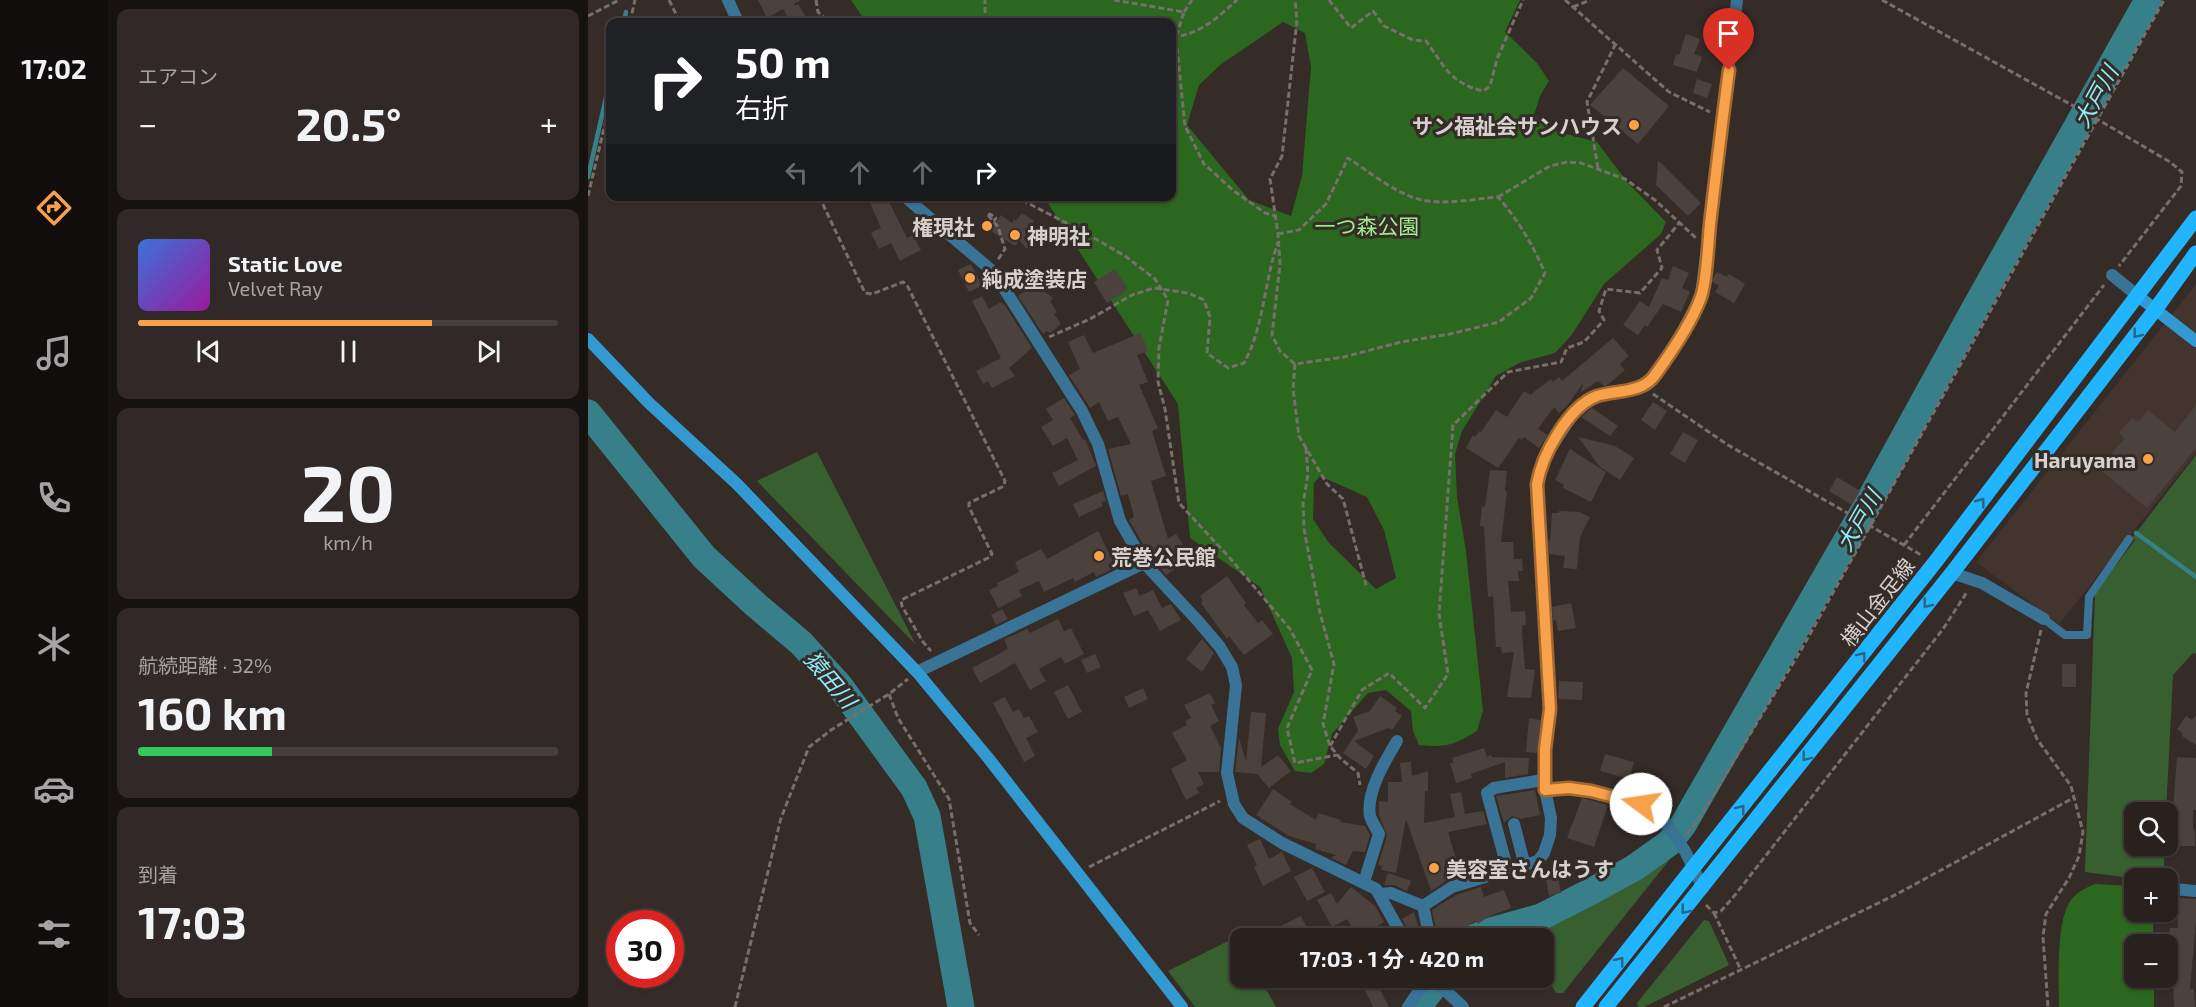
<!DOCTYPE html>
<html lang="ja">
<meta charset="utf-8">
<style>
:root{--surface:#28211e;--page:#302927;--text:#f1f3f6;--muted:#a5a3a4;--line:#443e3c;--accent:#f8a14a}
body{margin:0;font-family:"Exo 2","Noto Sans JP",sans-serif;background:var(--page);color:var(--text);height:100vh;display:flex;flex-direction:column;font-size:22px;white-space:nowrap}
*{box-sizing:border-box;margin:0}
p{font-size:20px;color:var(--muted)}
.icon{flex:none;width:33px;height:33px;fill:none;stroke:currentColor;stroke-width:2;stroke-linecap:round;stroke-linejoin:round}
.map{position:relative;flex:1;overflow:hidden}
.side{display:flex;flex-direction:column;gap:9px;padding:9px;background:#161210;width:480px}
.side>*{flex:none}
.top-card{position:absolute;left:18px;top:18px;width:570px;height:183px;border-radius:12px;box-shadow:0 2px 4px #0004,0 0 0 2px var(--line);background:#202124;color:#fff;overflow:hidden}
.controls{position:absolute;left:1536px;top:802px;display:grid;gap:12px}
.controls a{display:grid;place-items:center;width:54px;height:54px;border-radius:12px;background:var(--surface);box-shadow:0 2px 4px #0004,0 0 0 2px var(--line);font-size:30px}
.speed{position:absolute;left:18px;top:910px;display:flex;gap:12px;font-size:30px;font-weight:700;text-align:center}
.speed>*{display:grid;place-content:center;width:78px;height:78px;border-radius:50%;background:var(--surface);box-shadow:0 2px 4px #0004,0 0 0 2px var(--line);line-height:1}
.speed .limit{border:9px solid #d22;background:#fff;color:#111}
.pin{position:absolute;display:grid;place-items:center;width:51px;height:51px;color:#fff;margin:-62px -26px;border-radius:50% 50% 50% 0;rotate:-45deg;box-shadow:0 0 6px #0007}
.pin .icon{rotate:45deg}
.me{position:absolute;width:66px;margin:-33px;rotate:284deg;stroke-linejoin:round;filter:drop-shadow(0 0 4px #0008)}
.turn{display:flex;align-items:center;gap:21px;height:126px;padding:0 30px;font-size:27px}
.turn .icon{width:78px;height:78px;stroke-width:2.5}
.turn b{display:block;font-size:42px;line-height:51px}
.lanes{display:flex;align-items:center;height:57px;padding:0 30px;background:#0003;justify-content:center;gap:30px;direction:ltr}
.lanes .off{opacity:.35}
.big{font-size:45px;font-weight:700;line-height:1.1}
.side .card{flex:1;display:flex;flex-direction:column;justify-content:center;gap:9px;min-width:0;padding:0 21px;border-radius:12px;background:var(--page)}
.side .dial{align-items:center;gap:0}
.dial b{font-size:78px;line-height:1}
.song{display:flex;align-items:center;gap:18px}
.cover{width:72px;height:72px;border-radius:9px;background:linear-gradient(135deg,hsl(220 70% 55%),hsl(300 70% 35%))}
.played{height:6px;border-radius:3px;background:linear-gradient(90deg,var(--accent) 70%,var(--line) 70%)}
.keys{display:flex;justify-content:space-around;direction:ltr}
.heat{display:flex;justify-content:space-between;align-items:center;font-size:33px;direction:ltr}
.charge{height:9px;border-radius:4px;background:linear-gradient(90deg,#34c759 32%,var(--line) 0)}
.trip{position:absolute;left:642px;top:928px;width:324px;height:60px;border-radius:12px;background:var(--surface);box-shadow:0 2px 4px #0004,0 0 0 2px var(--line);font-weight:700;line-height:60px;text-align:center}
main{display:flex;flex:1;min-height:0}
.tabs{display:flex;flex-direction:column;width:108px;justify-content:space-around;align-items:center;background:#100d0c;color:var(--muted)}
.tabs .icon{width:42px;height:42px}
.tabs .active{color:var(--accent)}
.tabs b{font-size:27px;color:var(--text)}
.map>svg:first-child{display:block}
.built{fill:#44342e}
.green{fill:#375f2f}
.forest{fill:#2b671e;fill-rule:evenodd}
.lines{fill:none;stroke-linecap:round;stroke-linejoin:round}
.stream{stroke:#37808a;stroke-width:4.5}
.river{stroke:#37808a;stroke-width:27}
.building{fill:#4b413d}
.path{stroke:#766f6b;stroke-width:3;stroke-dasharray:6 3;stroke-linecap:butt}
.lane{stroke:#397396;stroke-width:8}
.street{stroke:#397396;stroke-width:12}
.secondary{stroke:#3399d1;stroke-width:12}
.primary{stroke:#22b5ff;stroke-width:15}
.oneway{stroke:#2d637e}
.route-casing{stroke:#a16930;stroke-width:15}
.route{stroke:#f8a14a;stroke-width:10}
.poi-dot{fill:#f8a14a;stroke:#352c28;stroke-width:2}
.labels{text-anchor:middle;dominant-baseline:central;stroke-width:6;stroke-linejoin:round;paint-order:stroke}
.poi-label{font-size:21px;font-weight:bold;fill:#d6d0ce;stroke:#352c28;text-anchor:start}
.park-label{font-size:21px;fill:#9ced8b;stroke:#352c28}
.street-label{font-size:21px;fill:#d6d0ce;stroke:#352c28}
.water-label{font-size:22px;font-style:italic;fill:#8eecfa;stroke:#352c28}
</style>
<main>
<nav class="tabs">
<b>17:02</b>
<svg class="icon active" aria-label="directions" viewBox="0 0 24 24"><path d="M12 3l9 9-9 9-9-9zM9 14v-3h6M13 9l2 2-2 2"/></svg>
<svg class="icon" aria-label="music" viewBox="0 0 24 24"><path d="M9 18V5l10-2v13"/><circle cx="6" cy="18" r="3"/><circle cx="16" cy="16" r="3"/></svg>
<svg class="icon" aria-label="phone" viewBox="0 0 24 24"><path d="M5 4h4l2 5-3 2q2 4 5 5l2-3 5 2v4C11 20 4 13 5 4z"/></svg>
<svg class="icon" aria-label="climate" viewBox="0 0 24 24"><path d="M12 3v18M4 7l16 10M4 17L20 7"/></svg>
<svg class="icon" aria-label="car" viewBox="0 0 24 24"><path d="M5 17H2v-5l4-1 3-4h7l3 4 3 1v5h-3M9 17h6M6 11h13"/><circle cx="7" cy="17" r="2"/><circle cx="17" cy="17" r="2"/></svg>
<svg class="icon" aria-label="filters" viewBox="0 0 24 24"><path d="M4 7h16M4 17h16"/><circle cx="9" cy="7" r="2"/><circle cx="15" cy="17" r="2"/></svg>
</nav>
<section class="side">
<div class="card"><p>エアコン</p>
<div class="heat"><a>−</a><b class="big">20.5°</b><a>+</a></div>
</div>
<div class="card">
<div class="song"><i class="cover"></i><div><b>Static Love</b><p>Velvet Ray</p></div></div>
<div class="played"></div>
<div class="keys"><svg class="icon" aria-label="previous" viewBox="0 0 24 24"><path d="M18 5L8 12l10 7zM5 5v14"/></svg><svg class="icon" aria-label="pause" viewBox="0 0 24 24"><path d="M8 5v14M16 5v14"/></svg><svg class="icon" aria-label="next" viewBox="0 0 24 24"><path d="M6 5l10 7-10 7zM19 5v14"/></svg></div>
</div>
<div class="card dial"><b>20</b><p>km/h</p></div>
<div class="card"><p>航続距離 · 32%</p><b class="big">160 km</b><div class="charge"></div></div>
<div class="card"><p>到着</p><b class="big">17:03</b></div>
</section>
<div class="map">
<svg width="1608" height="1007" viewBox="0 0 1608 1007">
<rect width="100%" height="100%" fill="#352c28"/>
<polygon class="built" points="1608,284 1608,453 1471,624 1388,562"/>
<g class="green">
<polygon points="229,452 328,645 169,481"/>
<polygon points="1608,455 1608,654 1605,653 1585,675 1578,813 1546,813 1546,846 1577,846 1575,879 1550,879 1497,872 1507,593 1547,540 1544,538"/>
<polygon points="1082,852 1086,854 975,993 968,993 956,972 956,939 938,939 938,934 1062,867"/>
<polygon points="1116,920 1121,921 1141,965 1056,1007 1050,1007 1049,1003"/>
<polygon points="650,936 652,940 652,978 672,978 688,1007 607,1007 580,971"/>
</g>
<g class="forest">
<path d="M263,0h669l-15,32 32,31 12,18 -9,15 -6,19 17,15 46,12 31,41 38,39 -5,12 -57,50 -33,52 -16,17 -36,10 -23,13 -34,55 -7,23 2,43 9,54 17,160 -6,20c-23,14 -32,17 -58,14l-6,-14 -2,-20 -25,-21 -18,3 -36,41 -8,30 -13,9 -16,-2 -15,-26 -2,-16 16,-37 -2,-34 -32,-71 -70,-49 -12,-134 -134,-207 128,-1v-174h-306zM695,22l22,11 6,34 -9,109 -11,40 -42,-16 -62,-75 12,-40 21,-20zM732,476l47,21 17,33 12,48 -20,11 -47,-46 -16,-24 1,-36z"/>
<path d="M1507,884l36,2 3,2v24h19v33h-19v33h20v29h-95c0,-27 -3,-81 10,-104 6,-10 16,-15 26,-19z"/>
</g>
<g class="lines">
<g class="stream">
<polyline points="36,22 38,12"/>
<polyline points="0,177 22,80"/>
<polyline points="1548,533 1608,577"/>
</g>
<g class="river">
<polyline points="0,413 116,557 168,605 213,643 251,685 326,788 339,816 373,1007"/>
<polyline points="883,939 899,932 953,917 1000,893 1046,868 1081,843 1095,825 1275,512 1387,308 1560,0"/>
<polyline points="830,1007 852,978"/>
</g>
</g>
<g class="building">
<polygon points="170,0 213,0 206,4 207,6 210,4 221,22 203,22 195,9 179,18"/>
<polygon points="1098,34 1112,39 1106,54 1114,57 1109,72 1085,65 1088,54 1091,55"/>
<polygon points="1035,68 1081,106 1050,144 1002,105"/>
<polygon points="1109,79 1124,84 1119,98 1105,93"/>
<polygon points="1070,160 1113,203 1100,216 1068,185"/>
<polygon points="279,196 298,196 319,238 325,235 333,250 312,261 303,243 291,249 283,233 293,228"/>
<polygon points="434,213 446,221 441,230 449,240 439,249 431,240 427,246 403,231 413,215 424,223 426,219 428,221"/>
<polygon points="383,264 394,286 381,292 370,270"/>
<polygon points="1085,266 1101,273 1094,288 1102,292 1093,312 1075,304 1059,327 1057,325 1050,335 1035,325 1052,301 1061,307 1074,278 1080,280"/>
<polygon points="527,269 540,289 519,303 506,282"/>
<polygon points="1129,272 1139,277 1141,274 1157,284 1146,303 1127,292 1131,286 1123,281"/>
<polygon points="446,284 465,298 462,301 469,312 466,314 473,324 462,333 459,331 455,334 430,296"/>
<polygon points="394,296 401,309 413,302 415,305 416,304 444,348 421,368 427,376 404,388 400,381 395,384 388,371 413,358 384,301"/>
<polygon points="553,333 560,351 549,355 560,382 551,385 570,428 564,431 578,476 563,481 580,539 588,534 596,546 586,552 594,564 578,575 562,556 541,520 546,517 540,494 533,496 520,449 543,444 530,417 520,421 511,402 502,408 481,375 492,369 480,342 496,335 505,353"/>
<polygon points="1025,338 1041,356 1032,364 1037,370 1017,387 1010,381 993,392 995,383 979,406 971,413 966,407 950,429 960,435 951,448 936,437 934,440 931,438 910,468 878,448 885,435 887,437 891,431 893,432 908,410 919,417 936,391 942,395 963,379 965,382 971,377 974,381"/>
<polygon points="476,398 487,415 482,418 495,440 497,439 508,466 471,486 464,473 490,460 479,438 465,446 453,427 465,420 458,409"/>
<polygon points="1065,402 1079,411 1067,430 1053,420"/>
<polygon points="1608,405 1608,448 1559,508 1511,469 1537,438 1531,433 1544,418 1550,422 1560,410 1587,432"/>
<polygon points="1004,408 1030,426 1022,436 993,417"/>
<polygon points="1095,432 1110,440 1097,463 1082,454"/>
<polygon points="990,437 1027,446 1046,458 1032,480 1012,467"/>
<polygon points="982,449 1018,472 1003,502 975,488 976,485 967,480"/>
<polygon points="902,470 919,471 917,491 919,491 913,542 925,542 926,559 934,559 935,571 930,571 931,581 920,581 923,612 937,611 938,625 935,625 934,631 937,669 947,670 943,698 919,697 926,652 914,653 913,647 908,647 905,596 900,597 896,527 892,526 894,506 897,507"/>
<polygon points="1249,477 1272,491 1264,505 1241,491"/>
<polygon points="515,491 518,501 513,502 515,506 491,517 485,504"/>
<polygon points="971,511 991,512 1002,517 992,537 989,569 975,568 977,556 961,554 960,540 962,541 964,513 971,513"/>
<polygon points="510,531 528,567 508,577 506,572 487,582 485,578 456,592 451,581 431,590 434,596 410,608 401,590 410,586 409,583 431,572 427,562 453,549 459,559"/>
<polygon points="639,576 658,603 656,605 670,623 674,620 685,634 656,655 641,636 639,639 613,603 615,601 612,596"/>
<polygon points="548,588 552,596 565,590 574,608 583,604 593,620 572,631 560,610 546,616 535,593"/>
<polygon points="983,603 988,628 970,631 968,620 965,621 964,607"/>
<polygon points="414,609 420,619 408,625 403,615"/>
<polygon points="470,619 476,631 483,628 496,654 477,664 473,657 451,669 458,681 442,690 427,663 392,683 384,668 420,649 416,639 439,629 442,633"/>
<polygon points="614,639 626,653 614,672 598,659"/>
<polygon points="507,654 513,667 499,673 493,660"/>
<rect x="1474" y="664" width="14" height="23"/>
<polygon points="971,681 995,682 994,700 970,699"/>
<polygon points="480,685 494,712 480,719 466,692"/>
<polygon points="555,688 560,699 541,708 536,697"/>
<polygon points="622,693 627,703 623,705 631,721 622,726 633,748 631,772 610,772 616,784 608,788 611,793 598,800 583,769 599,760 584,733 599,725 597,721 603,718 596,705"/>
<polygon points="792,696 809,708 807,711 814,716 804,730 801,728 766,741 786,756 778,769 755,753 770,730 765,717 782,711"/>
<polygon points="417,697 425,712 431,709 436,718 441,716 450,732 438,738 447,756 436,762 405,703"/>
<polygon points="663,712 678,713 673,767 690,755 703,771 681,788 669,774 647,772 651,738 658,761"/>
<polygon points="1608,715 1608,745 1594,736 1595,734 1589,729 1598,716 1604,720"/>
<polygon points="941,718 953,720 949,753 938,752"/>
<polygon points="896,748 899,757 903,755 904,757 941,758 940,774 917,778 917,762 883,774 884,778 868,783 862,763 866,763 864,758"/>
<polygon points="1017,754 1046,762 1041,779 1012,771"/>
<polygon points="1589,757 1608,758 1608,810 1605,810 1605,829 1607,831 1607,846 1589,846 1590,810 1585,810"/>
<polygon points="823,762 824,776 840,771 840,791 837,791 836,823 867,817 862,794 873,792 877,814 895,811 899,824 860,832 870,866 858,869 861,879 843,891 818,819 808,873 793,870 794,866 790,865 799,836 791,815 791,801 800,802 800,782 814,782 812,763"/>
<polygon points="685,789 704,802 702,804 728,820 730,813 753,820 752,822 777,826 782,835 777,852 765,851 758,865 743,858 748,855 727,849 728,844 701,836 668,815"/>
<polygon points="947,790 952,815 933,819 924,816 916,823 908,796"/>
<polygon points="994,798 1020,805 1006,847 979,838"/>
<polygon points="672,839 681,859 694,852 703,871 675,886 666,867 669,865 659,845"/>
<polygon points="724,868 737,892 719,901 706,877"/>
<polygon points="969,871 973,893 961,896 957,875"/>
<polygon points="800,873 823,881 819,891 806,885 796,885"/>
<polygon points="763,887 787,906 796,922 770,937 759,919 744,927 729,900 743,893 749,904"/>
<polygon points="893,887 896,897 916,890 923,908 900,917 890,924 888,921 857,939 847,925 844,910 868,895"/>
<polygon points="1590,898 1608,899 1608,921 1602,989 1606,989 1607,1007 1586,1007 1585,983 1583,983 1586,948 1581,948 1582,928 1590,928"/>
<polygon points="826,912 832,933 824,938 814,919"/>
<polygon points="713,916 724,939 695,939 689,928"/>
<polygon points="789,984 801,1007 785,1007 777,990"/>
</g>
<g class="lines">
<g class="path">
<polyline points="81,0 92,22"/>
<polyline points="228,0 230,12 241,22"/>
<polyline points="526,0 596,12 588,37 597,126 616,164 646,191 677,213 688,216"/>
<path d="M741,0l22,28 22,-17 11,15 29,14 13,1c19,26 24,42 57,50l7,-5 7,-27 26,-59"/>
<polyline points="977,0 1081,92 1122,112"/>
<polyline points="1294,0 1509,119 1582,162 1594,172 1593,186 1531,266"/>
<polyline points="985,7 1002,0"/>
<polyline points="596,12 604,0"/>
<polyline points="0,16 31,0"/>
<polyline points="42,22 47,0"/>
<polyline points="397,22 397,0"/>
<path d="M584,37c25,-1 47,-20 65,-37"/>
<polyline points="1010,168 999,102 1027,45"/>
<polyline points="0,196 22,103"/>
<polyline points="231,196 277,293 284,294 315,282 319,285 417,481 416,486 381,503 381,507 404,554 402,557 313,600 314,606 335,642 343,651"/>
<polyline points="426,196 494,231 537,256 567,279 580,300 571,348 570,382 577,409 591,503 641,557 702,629 724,670 699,728 707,763 749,755"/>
<polyline points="910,197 962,166 979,162 993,163 1037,179 1067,200 1108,238"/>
<polyline points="400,215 410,227 417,249 409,261"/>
<polyline points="400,215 402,214 408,218 406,221"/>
<path d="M690,234l21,-4 27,-26 22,-46c21,14 50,37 74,42 25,5 51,-1 76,-3 20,23 35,48 47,76l-14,25 -32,24 -49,12 -49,8 -57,15 -49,7 -15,-13 -8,-16 8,-71 -2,-30 -8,-55 12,-23 15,-136 -2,-20"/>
<path d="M461,337l41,-18 42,-24 22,-7 34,5 16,7 6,17 -3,36 21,15 16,-5c20,-36 20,-81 34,-121"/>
<polyline points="707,364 705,389 711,436 739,484 755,499 778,585"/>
<polyline points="1065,394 1140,445 1335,556"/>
<polyline points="718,448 720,474 715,504 716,529 732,613 746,664 735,724 742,746 753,759 770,773 772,785"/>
<polyline points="1316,545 1516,285"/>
<polyline points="1453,630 1438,693 1439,715 1449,739 1483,786 1495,832 1491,856 1481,878 1458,914 1455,937 1460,1007"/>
<polyline points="301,694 310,718 361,799 382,923 391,935"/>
<polyline points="742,746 774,690 801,673 837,708 860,674 851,614 865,425 920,372 973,362 979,348 996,342 1016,320 1011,311 1018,289 1052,293 1074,268 1069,250 1092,222"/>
<polyline points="1099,834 1110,820 1213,650 1576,0"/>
<polyline points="501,867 632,801"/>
<polyline points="1118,905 1126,913 1133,911 1147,895 1355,629 1379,592"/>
<polyline points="1126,913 1152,968"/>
<polyline points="147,1007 193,818 221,747 243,730 301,694 320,679"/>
<polyline points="1076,1007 1309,894 1487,797"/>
</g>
<polyline class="lane" points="1456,619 1477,635 1499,635 1501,597 1541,539"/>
<g class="street">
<polyline points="140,0 150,22"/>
<polyline points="316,196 402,269 417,290 494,411 510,444 532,521 556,563 610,621 632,647 644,667 648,685 639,773 646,804 655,818 694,843 788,889 816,939"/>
<polyline points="1524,275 1550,296"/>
<polyline points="1364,573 1394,583 1456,619"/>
<polyline points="329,672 556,563"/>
<polyline points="957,790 981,788 1003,791 1053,804 1073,816 1097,851 1115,888"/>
<polyline points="926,824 937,866"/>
<polyline points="920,871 899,793 906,788 955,780"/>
<path d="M776,882l15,-48c-3,-6 -7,-12 -9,-18 -4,-24 15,-55 27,-75"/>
<polyline points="1585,889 1608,891"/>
<polyline points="791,894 803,893 835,906 864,887 950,861 956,853 962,835 963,818 955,780 962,709 949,498 952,470 960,452 987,411 997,402 1011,396 1028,393 1054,386 1065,379 1088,344 1113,296 1149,0"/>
<polyline points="835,906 842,939"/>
<polyline points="844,978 875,1007"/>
<polyline points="820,1007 840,978"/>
</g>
<g class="secondary">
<polyline points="1550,296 1608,341"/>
<polyline points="0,339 61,403 149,484 329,672 401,759 594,1007"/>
</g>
<g class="primary">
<polyline points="995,1007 1348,561 1608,218"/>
<polyline points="1018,1007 1364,573 1567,310 1608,253"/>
</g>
</g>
<defs><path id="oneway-chevron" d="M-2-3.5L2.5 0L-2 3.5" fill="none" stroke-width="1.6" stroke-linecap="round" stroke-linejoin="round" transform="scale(1.5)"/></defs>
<g class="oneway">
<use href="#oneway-chevron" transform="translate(1549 334) rotate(128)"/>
<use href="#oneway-chevron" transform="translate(1393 502) rotate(-53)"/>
<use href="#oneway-chevron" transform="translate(1339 604) rotate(129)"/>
<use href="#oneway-chevron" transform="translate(1274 656) rotate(-52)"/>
<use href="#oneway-chevron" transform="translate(1218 757) rotate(128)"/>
<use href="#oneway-chevron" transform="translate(1153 809) rotate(-52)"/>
<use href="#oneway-chevron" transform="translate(1097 910) rotate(129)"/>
<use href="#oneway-chevron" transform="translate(1032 961) rotate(-51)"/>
</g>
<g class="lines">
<g class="route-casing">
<path id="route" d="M1053,804l-50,-13 -22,-3 -24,2v-41l5,-40 -13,-225c5,-29 31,-77 60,-88 18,-6 45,-2 58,-21 16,-22 37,-53 46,-78 6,-17 7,-53 9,-73 6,-51 12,-102 19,-154"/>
</g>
<use href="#route" class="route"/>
</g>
<g class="poi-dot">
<circle cx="1046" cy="125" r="6"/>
<circle cx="399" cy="226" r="6"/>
<circle cx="427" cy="235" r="6"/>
<circle cx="382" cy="278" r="6"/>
<circle cx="1560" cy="459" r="6"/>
<circle cx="511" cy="556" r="6"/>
<circle cx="846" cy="868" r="6"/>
</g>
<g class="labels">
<g class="poi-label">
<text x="1034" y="125" text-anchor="end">サン福祉会サンハウス</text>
<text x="387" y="226" text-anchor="end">権現社</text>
<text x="439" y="235">神明社</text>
<text x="394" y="278">純成塗装店</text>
<text x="1548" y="459" text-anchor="end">Haruyama</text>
<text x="523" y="556">荒巻公民館</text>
<text x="858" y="868">美容室さんはうす</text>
</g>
<g class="park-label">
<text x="779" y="225">一つ森公園</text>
</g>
<g class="street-label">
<text transform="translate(1289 602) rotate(-52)">横山金足線</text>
</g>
<g class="water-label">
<text transform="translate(1507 96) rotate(-61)">大戸川</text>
<text transform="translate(1270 520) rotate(-60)">大戸川</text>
<text transform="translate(243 679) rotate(50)">猿田川</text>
</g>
</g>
</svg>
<div class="controls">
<a><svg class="icon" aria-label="search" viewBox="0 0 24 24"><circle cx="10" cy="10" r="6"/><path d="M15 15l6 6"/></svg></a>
<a>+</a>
<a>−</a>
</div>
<div class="speed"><div class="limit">30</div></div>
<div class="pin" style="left:1141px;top:70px;background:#d93025"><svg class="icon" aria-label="arrive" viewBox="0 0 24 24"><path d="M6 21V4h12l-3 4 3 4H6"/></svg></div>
<svg class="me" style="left:1053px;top:804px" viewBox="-20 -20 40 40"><circle r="19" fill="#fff"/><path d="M0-13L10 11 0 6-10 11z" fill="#f8a14a"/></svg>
<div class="trip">17:03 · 1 分 · 420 m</div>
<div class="top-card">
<div class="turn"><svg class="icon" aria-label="right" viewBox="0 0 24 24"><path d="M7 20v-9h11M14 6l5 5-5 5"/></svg><div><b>50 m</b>右折</div></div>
<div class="lanes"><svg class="icon off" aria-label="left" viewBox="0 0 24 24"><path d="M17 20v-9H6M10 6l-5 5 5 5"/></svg><svg class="icon off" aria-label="ahead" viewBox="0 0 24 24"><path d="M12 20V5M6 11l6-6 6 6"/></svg><svg class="icon off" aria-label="ahead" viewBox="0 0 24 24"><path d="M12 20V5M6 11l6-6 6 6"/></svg><svg class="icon" aria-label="right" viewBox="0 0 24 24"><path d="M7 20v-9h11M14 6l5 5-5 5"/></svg></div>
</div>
</div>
</main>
